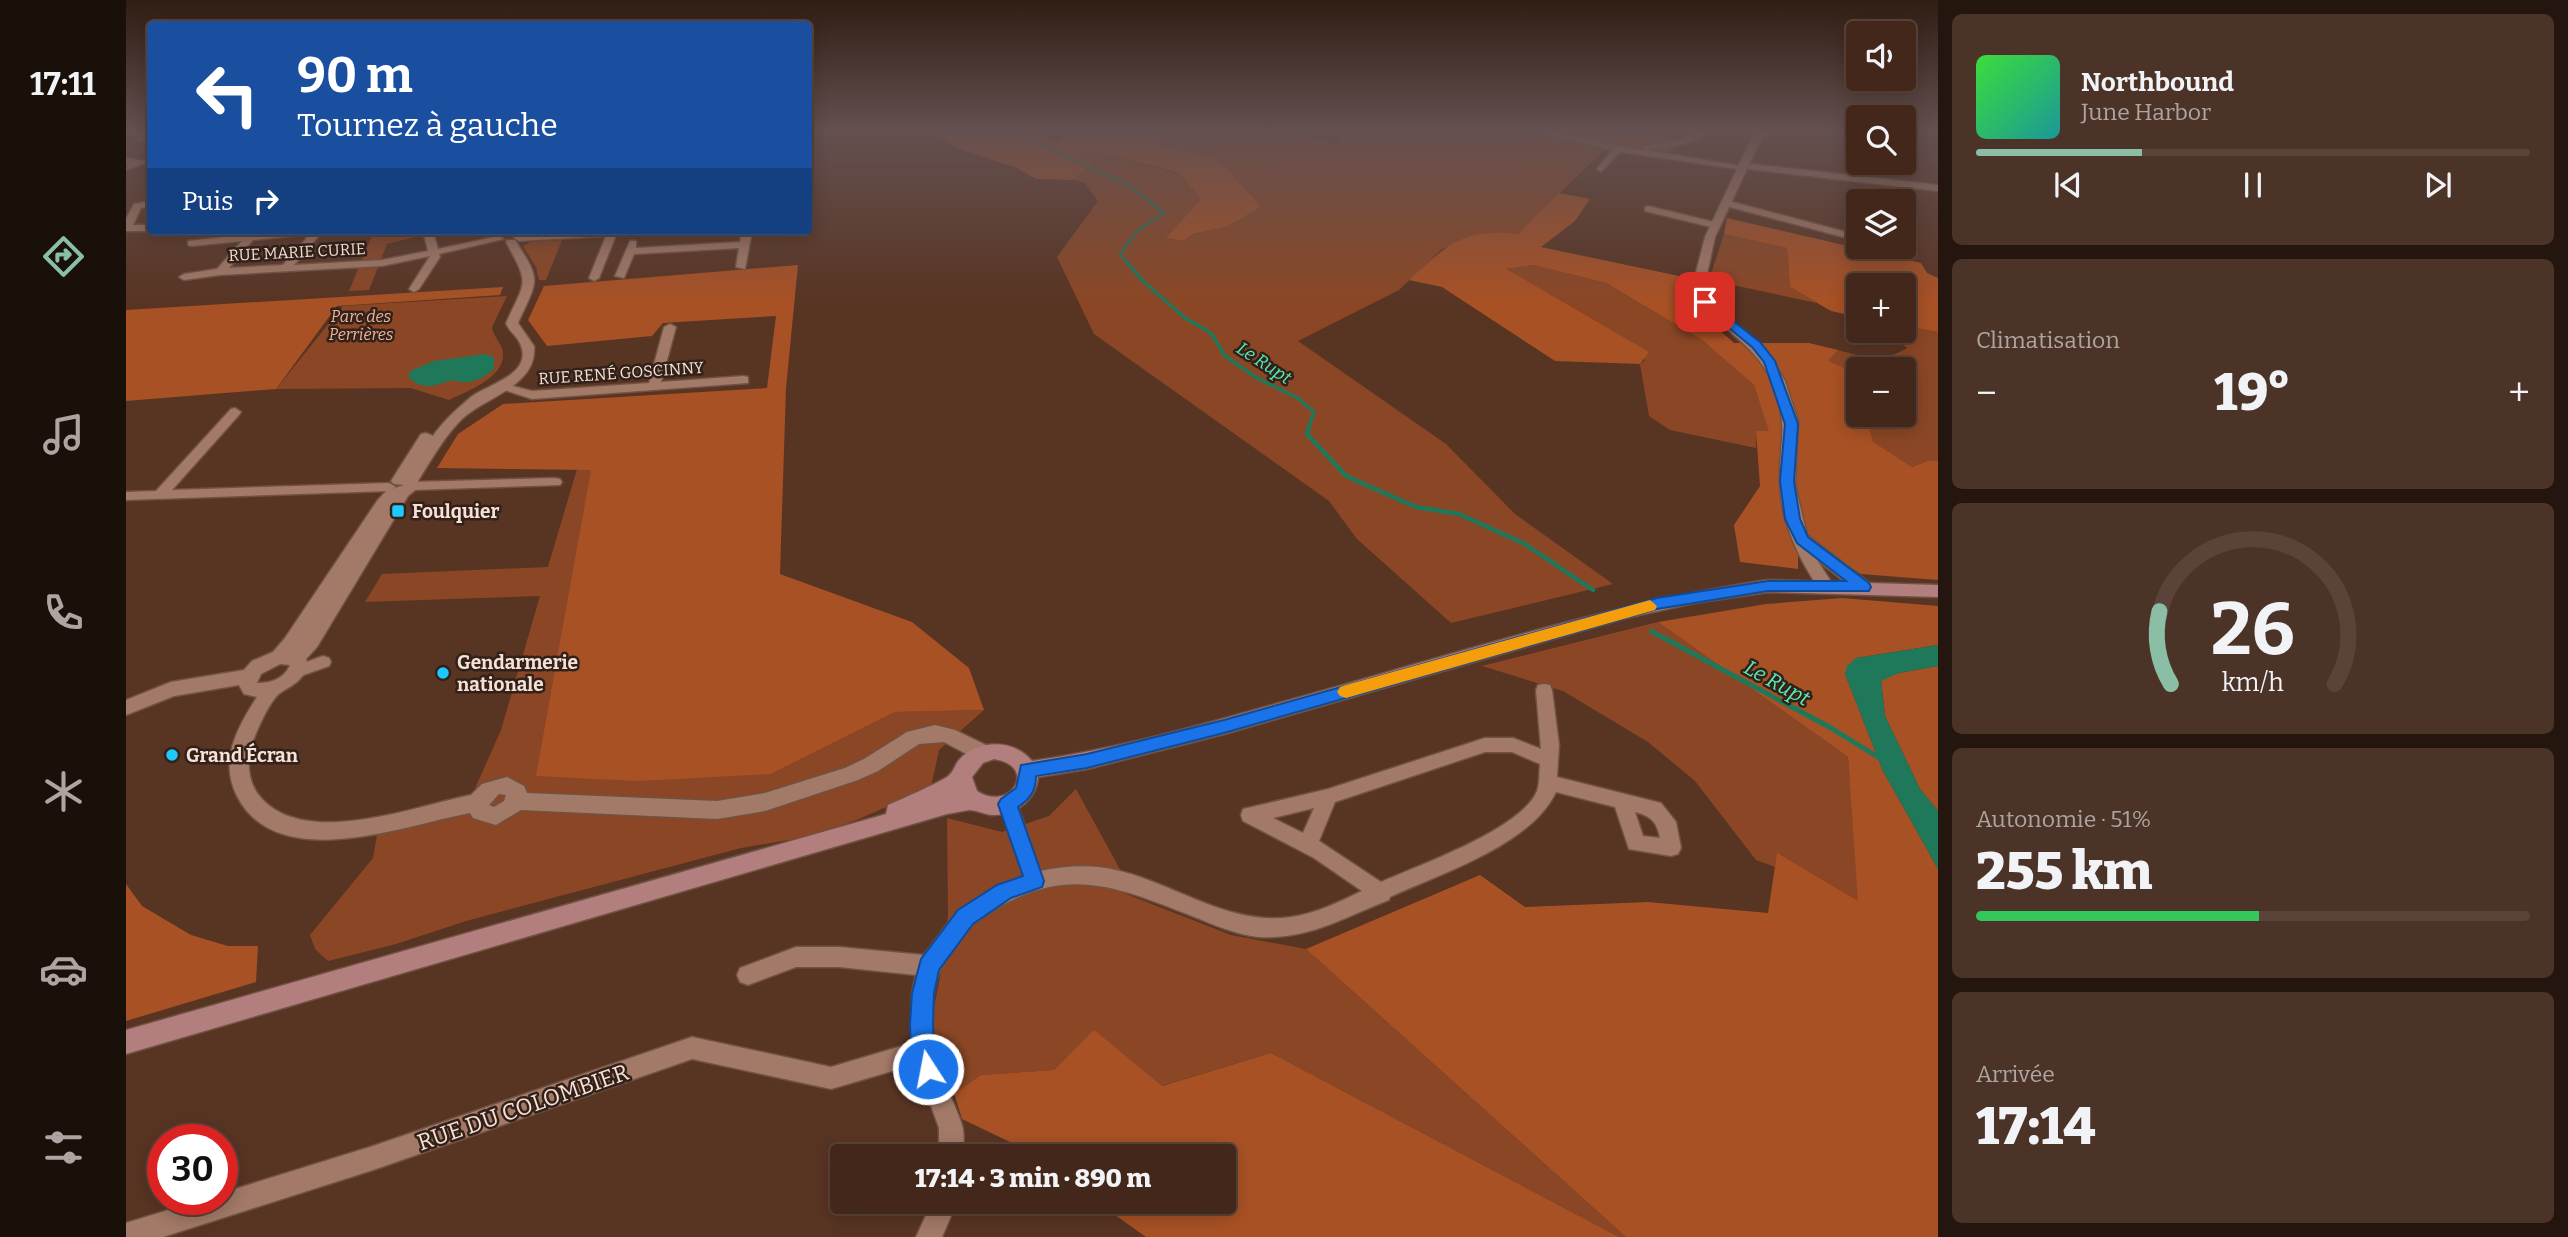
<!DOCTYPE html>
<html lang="fr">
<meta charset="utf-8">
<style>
:root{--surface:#42271a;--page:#4c3327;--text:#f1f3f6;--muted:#aea5a2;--line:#5a4439;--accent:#8abfa5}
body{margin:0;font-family:Bitter,serif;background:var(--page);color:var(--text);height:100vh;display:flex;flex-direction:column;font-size:26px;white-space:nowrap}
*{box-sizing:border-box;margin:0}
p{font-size:23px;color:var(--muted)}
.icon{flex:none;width:38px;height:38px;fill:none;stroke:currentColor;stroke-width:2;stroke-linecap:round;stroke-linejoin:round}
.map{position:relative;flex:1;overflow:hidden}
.panel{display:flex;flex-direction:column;gap:14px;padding:14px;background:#24150e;width:630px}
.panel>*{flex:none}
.top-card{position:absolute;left:21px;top:21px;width:665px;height:214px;border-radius:7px;box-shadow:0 4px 18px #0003,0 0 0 2px var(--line);background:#1a4fa0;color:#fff;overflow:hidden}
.fabs{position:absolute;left:1720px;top:21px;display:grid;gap:14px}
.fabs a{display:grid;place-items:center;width:70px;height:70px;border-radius:7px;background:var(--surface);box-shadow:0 4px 18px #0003,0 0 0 2px var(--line);font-size:35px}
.speed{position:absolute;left:21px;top:1124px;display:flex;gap:14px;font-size:35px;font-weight:700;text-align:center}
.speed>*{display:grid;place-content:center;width:91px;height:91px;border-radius:50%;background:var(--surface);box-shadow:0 4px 18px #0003,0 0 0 2px var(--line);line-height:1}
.speed .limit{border:10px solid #d22;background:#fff;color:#111}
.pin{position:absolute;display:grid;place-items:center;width:60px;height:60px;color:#fff;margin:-30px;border-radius:14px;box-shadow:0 4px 10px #0006}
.me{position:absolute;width:77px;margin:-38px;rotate:349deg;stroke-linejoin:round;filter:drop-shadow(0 0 5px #0008)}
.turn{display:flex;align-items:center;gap:24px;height:147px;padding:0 35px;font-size:32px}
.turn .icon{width:91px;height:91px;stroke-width:2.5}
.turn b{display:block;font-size:49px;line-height:60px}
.then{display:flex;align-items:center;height:66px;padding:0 35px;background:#0003;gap:14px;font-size:26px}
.big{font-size:52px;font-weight:800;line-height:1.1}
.panel .tile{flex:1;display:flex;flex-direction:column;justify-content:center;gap:10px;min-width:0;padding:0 24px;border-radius:10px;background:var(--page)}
.panel .dial{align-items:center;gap:0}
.dial svg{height:182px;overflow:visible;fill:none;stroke:var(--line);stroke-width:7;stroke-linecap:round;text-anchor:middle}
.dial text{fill:var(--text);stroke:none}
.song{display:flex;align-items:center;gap:21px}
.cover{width:84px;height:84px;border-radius:10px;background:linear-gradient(135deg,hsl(120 70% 55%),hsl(180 70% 35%))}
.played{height:7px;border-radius:4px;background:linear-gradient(90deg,var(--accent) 30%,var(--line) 30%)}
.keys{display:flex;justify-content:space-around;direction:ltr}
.heat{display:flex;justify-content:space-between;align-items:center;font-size:38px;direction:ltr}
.charge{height:10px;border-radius:5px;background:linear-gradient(90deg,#34c759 51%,var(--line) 0)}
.trip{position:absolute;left:704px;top:1144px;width:406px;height:70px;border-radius:7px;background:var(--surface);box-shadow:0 4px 18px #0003,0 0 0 2px var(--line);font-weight:800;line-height:70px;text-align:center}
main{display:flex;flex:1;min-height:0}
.dock{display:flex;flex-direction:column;width:126px;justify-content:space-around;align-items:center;background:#1a100a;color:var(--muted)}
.dock .icon{width:49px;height:49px}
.dock .current{color:var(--accent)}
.dock b{font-size:32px;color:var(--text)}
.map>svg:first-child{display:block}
.green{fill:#8b4725}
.forest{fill:#a85125}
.water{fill:#20785a}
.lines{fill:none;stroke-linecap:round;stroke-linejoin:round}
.stream-far3{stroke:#20785a;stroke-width:2.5}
.stream-far2{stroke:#20785a;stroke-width:3.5}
.stream-far1{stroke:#20785a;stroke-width:4.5}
.stream{stroke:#20785a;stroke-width:5}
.minor-casing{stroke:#705243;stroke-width:3}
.tertiary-casing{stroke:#705243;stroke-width:3}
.secondary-casing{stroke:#705243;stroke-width:3}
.minor{fill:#a37a67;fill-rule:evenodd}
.tertiary{fill:#a37a67;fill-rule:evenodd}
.secondary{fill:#b27e7e;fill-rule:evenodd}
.route{fill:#1a73e8;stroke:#114b97;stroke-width:2}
.slow{fill:#f59e0b}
.poi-dot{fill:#1ec9fd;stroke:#322119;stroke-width:2.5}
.labels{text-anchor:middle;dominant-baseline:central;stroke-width:5;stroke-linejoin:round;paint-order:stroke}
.far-street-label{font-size:16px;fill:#f7e0d5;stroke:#322119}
.far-park-label{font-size:16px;font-style:italic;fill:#edb49a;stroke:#322119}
.far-water-label{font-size:18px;font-style:italic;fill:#54edb6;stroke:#322119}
.poi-label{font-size:19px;font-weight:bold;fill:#f7e0d5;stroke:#322119;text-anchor:start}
.water-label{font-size:21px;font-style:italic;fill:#54edb6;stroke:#322119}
.near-street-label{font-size:23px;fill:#f7e0d5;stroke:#322119}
</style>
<main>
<nav class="dock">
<b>17:11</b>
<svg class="icon current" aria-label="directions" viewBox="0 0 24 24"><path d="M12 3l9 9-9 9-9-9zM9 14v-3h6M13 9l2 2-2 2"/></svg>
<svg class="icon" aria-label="music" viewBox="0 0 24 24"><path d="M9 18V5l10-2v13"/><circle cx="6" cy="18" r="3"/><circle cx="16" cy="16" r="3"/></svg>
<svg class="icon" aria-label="phone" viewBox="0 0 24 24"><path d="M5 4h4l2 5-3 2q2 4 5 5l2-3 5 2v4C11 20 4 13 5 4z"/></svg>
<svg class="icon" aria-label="climate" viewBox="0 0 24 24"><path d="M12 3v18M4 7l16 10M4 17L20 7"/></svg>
<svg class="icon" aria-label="car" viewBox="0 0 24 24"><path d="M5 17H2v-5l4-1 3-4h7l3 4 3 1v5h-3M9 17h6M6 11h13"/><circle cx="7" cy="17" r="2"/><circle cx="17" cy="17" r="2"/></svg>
<svg class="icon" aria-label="filters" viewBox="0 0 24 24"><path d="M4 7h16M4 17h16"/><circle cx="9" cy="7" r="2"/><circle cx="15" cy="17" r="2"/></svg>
</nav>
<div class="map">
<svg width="1812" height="1237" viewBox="0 0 1812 1237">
<rect width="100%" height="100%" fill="#583423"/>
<g class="green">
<polygon points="1035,129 1182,129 1180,135 1212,144 1222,129 1330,131 1335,129 1393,129 1479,149 1392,234 1381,233 1316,249 1273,290 1172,341 1320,444 1389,514 1487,584 1325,623 1231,539 1203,501 968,334 931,257 972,201 959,183 948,180 965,163 947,151 983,154 1052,174 1075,199 1041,238 1057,241 1067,234 1100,227 1134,207 1093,160 1035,146 1015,132"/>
<polygon points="248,231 287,231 289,237 261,244 243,290 223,291"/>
<polygon points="1598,234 1661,248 1664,287 1691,303 1583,280"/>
<polygon points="436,240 420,280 413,280 410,267 397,246 404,242"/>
<polygon points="1407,265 1480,283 1576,340 1628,385 1644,431 1630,432 1630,448 1544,430 1523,416 1514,364 1519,360 1379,269"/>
<path d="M381,296l-15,31c1,10 10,16 11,26 2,25 -36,38 -54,47l-38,-12 -135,1 67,-83z"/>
<path d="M1778,326l34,6v129h-11l-15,6 -40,-25 -6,-27h38v-46h-46v28l-8,-16 -23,-20 11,-11c25,7 45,13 69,-2l-19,-17h16z"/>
<polygon points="451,469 465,469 645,774 769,712 858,710 813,750 805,787 733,819 686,836 615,848 340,921 270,944 202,961 189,949 184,935 247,858 252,829 339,811 375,730 414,596 239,602 256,574 422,567"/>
<polygon points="1532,622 1722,757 1733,902 1652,854 1649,867 1630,860 1569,781 1522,742 1437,691 1356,666"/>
<polygon points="950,789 996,873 1000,894 1105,935 1180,949 1500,1237 1493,1237 1145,1053 1035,1086 968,1031 928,1070 855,1075 828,1093 805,1023 816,967 822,915 821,818 876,832 923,816"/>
</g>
<g class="forest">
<polygon points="800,129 897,129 931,142 955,129 1035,129 1016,133 1035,146 1093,160 1135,207 1100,227 1067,234 1057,241 1040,238 1075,199 1052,173 983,154 949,152 966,163 948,180 910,179 889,167 831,148"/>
<polygon points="1393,129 1527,129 1549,139 1561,138 1540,154 1479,149"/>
<path d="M1433,193l31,6 -15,22 -34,26 138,29 2,18 5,7 48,42h75l29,7 -10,11 21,9c2,16 9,28 9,45h8l7,27 39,25 15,-6h11v119l-77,-6 -32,-21 -31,-4v20l-58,-7 -6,-37 26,-39 -4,-55h13l-15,-46 -52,-45 -96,-57 -73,-18 -27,4 143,83 -9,12 -85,-3 -113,-74 -33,-7c38,-35 54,-52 109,-46z"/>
<polygon points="1601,218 1795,263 1801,273 1812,278 1812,332 1778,326 1778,285 1732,285 1732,317 1705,311 1664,287 1661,248 1598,234"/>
<polygon points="672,265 660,388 654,574 786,622 843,668 858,710 769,712 645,774 512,781 410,776 465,470 311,468 332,434 377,404 641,388 650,316 537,323 526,336 421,346 402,320 418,286"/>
<polygon points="377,287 374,295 211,306 150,389 0,401 0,310"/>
<polygon points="1716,598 1812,606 1812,645 1730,658 1719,674 1757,771 1812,869 1812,1237 1500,1237 1180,949 1354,875 1399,907 1522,902 1642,913 1651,853 1732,901 1722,757 1532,622 1640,604"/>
<polygon points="1812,666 1812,811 1794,789 1759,716 1755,680 1773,673"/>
<polygon points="0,884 16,906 65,935 102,946 132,946 130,982 0,1021"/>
<polygon points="968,1030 1036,1086 1145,1053 1493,1237 1020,1237 971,1202 1097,1202 1097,1157 906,1157 886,1143 836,1119 828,1093 855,1075 928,1070"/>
</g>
<g class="water">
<path d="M359,354l9,3v12c-12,10 -25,17 -41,11 -17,4 -28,12 -44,-2l1,-7 24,-10z"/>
<polygon points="1812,645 1812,666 1773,673 1755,681 1759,716 1794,789 1812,811 1812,869 1757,771 1719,674 1721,666 1730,658"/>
</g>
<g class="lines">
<polyline class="stream-far3" points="882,129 1004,186 1038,213 1011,231 994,254 1001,262"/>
<polyline class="stream-far2" points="1000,261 1017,281 1059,318 1085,333 1099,356 1131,378 1172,398 1188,412 1182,429"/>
<g class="stream-far1">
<polyline points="1183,428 1181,434 1220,476 1290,507 1333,514 1399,544 1467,590"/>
<polyline points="1525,631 1541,640"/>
</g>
<polyline class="stream" points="1538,638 1705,728 1755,759"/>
<g class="minor-casing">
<g id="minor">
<polygon points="0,129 24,136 24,140 13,141 11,136 0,133"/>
<path d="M1396,129h14l107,21 -1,-4 36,-6 24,-11h9c-15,17 -44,18 -65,21l95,16 -4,3 -117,-17 -19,20 -4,-3 15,-19z"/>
<polygon points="0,158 22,162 0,170 2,164 0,164"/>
<polygon points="1625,164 1812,185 1812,191 1622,169 1621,167"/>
<polygon points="1599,200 1720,232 1722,234 1717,237 1596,205 1596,201"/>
<polygon points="24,201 24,207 15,208 6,227 0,230 0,219 8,204"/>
<polygon points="1522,206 1592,223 1594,225 1589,228 1519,211 1519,207"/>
<path d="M155,231h42l-29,34 88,-5 46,-9 -5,-20h10l5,18 61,-13 5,3 -65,15 1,3 -21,32 -5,3 -5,-3 21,-33 -48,10 -162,9 -36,5 -5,-3 5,-3 33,-5 25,-28 -51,5 -3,-1v-4zM184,234l-27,31 -54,3 24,-28z"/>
<polygon points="460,231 512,231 507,234 490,235 473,278 468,281 463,278 480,236 393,241 388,238 393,235"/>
<polygon points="616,231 626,231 619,269 610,267 613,248 508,254 498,278 489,276 504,241 510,241 510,248 614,242"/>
<polygon points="544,324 550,327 535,382 618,376 622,377 622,383 406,399 369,387 375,383 406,391 523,383 538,327"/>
<polygon points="109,408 115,412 113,415 46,490 263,483 270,487 263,491 0,500 0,492 30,491 105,409"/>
<polygon points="429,478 434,479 436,482 434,485 286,490 279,486 286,482"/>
<polygon points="197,656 203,658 205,662 203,666 172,677 166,675 164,671 166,667"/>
<path d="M1418,684l6,1 2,5 7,55 -2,32 104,26 15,19 5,26 -3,6 -7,2 -42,-7 -14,-42 -59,-15c-25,53 -114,81 -166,105l-1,3c-45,17 -80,40 -131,37 -21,-2 -46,-13 -66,-21 -79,-31 -128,-52 -206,-1 -24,15 -48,48 -52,77 -2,17 -2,41 0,58 4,25 20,50 28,75 3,10 1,22 1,32h-24v-29l-23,-64 -85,25 -139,-30 -319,111 -210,67h-37v-14l78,-24h18v-6l151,-47 319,-109 139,30 81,-24v-50l4,-18 -77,-8h-43l-48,18 -8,-3 -3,-7 3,-7 56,-21h43l85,8 34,-45 39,-24 26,-10 -24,-72 2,-6 7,-2 7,2 2,6 23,67c20,-4 39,-6 59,-4 66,8 124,60 192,50 26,-4 48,-15 71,-26l-48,-33 -71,-37 -2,-6 2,-6 85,-20 157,-51h28l28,11 -5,-59 2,-5zM1359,752h27l28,12c-1,8 0,19 -3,27 -15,38 -118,74 -156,91l-62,-41 16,-39zM1188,808l-11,25 -30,-15zM1509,812c16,4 22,10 25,26l-17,-2z"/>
<polygon points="806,1202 831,1202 816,1237 790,1237"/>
</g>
</g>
<g class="tertiary-casing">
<g id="tertiary">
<path d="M1643,129h12l-19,8 -47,100 -11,51 13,20 48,41 20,32 13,40 -3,64 12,50 62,48 2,4 -8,6 -6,-2 -40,-31 17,26 -8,6 -6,-2c-22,-32 -40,-70 -40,-109 -1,-44 10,-55 -9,-100 -16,-40 -60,-55 -79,-93l13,-51 48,-102z"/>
<polygon points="0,225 24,225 25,231 0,231"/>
<path d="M381,240h8c27,42 23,39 3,83l16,23c4,40 -49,51 -72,73 -18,18 -31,41 -44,62l2,5 -12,10 -91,151 -11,12 2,5c-5,17 -14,20 -28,29 -10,7 -24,39 -28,51 -6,19 -4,40 10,55 46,49 153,7 209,-4l11,-11 25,-7 17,9 3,7 190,8 48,-8 80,-25 19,-9 43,-27 28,-7 20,5 35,17 3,6 -3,6 -7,2 -7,-2 -32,-17 -25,2 -41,27 -20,9 -93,31 -48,8 -196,-9 -25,15 -23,-7 -3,-5c-65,12 -193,62 -233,-17 -18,-36 0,-68 20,-99l-13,-3 -5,-9 -65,11 -48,19v-15l45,-18 73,-12 8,-9 21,-9 12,-14 92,-137 9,-10 18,-6 -10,-1 -3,-3 30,-47 5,-1 7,3c10,-15 25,-28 38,-39 15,-12 61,-22 50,-51 -2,-9 -12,-14 -15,-23 20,-44 24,-37 0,-81zM154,664l10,1c-6,14 -19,18 -33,18l4,-9zM373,794l7,1 -2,6 -10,6 -5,-2z"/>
</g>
</g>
<g class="secondary-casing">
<path id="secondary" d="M1642,580l170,5v12l-170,-5 -74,11 -68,15 -402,116 -137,35 -49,8c-2,23 -23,39 -47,38 -7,-1 -15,-5 -22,-5 -7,1 -15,3 -22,4l-821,240v-24l760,-216 2,-9c20,-9 40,-17 59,-28 7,-5 7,-11 12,-17 18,-21 56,-21 73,1 84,-12 166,-35 247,-58 162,-45 323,-98 489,-123zM868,759c45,7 17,54 -17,32l-5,-14 11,-14z"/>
</g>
<use href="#minor" class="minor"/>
<use href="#tertiary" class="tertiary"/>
<use href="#secondary" class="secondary"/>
</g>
<linearGradient id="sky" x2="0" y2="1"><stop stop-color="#301d13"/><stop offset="0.43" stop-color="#645050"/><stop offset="1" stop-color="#645050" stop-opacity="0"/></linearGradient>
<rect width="1812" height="302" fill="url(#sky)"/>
<path class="route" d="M1579,299l55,43 15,19 23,63 -4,57 6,38 8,18 61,46 2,4 -2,4h-101l-111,18 -433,124 -137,35 -51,8c0,15 -6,23 -18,31l26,74 -2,6 -31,11 -38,26 -34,46 -5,23 -1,31 1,27 6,18 -3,8 -9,3 -8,-3 -9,-26 -1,-27 2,-31 9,-34 37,-49 39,-25 26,-9 -25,-72 3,-5 15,-11 5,-23 66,-11 137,-34 433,-122 111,-17h78l-49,-38 -12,-24 -5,-38 5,-57 -21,-62 -12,-15 -51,-42v-5z"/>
<polygon class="slow" points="1524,600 1531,606 1529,610 1220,698 1214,696 1211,692 1214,687 1220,685"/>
<g class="poi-dot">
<rect x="265" y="504" width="14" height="14" rx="3.5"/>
<circle cx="317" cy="673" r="7"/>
<circle cx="46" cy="755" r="7"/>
</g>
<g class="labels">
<g class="far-street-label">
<text transform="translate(171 252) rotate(-3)">RUE MARIE CURIE</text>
<text transform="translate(495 373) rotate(-4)">RUE RENÉ GOSCINNY</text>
</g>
<g class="far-park-label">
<text x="235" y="316">Parc des<tspan x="235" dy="18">Perrières</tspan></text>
</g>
<g class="far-water-label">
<text transform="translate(1138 363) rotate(33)">Le Rupt</text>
</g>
<g class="poi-label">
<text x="286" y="511">Foulquier</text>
<text x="331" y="662">Gendarmerie<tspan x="331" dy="22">nationale</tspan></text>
<text x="60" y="755">Grand Écran</text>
</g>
<g class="water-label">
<text transform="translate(1651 683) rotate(29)">Le Rupt</text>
</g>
<g class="near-street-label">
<text transform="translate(397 1107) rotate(-19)">RUE DU COLOMBIER</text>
</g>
</g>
</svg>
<div class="fabs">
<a><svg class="icon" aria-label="sound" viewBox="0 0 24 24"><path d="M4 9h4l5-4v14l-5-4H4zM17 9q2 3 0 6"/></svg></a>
<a><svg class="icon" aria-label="search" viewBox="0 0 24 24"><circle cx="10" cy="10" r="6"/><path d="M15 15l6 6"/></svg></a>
<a><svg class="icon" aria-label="layers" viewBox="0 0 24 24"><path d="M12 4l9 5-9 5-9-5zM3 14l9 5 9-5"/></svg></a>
<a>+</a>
<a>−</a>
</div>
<div class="speed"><div class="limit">30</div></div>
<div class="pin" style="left:1579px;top:302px;background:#d93025"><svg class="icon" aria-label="arrive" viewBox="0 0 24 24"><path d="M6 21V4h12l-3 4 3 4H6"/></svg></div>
<svg class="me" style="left:802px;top:1069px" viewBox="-20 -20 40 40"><circle r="17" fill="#1a73e8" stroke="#fff" stroke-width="3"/><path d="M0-11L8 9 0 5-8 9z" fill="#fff"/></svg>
<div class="trip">17:14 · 3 min · 890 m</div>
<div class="top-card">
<div class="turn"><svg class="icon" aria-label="left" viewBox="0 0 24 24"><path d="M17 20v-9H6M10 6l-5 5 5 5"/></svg><div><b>90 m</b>Tournez à gauche</div></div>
<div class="then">Puis<svg class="icon" aria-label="right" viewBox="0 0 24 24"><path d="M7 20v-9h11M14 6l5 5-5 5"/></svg></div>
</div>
</div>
<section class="panel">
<div class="tile">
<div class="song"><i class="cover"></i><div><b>Northbound</b><p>June Harbor</p></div></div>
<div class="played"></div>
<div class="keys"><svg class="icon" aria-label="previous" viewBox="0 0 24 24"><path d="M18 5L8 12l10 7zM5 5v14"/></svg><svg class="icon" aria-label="pause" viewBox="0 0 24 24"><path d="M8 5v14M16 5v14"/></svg><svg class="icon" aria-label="next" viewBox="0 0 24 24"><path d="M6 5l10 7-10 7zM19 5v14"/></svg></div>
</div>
<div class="tile"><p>Climatisation</p>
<div class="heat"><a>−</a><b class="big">19°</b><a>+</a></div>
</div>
<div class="tile dial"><svg viewBox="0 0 100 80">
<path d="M14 69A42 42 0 1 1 86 69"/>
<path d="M14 69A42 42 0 0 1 9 37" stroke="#8abfa5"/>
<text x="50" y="56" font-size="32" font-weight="700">26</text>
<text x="50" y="72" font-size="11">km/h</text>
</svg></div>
<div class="tile"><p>Autonomie · 51%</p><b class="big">255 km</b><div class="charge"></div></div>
<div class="tile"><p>Arrivée</p><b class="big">17:14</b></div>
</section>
</main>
